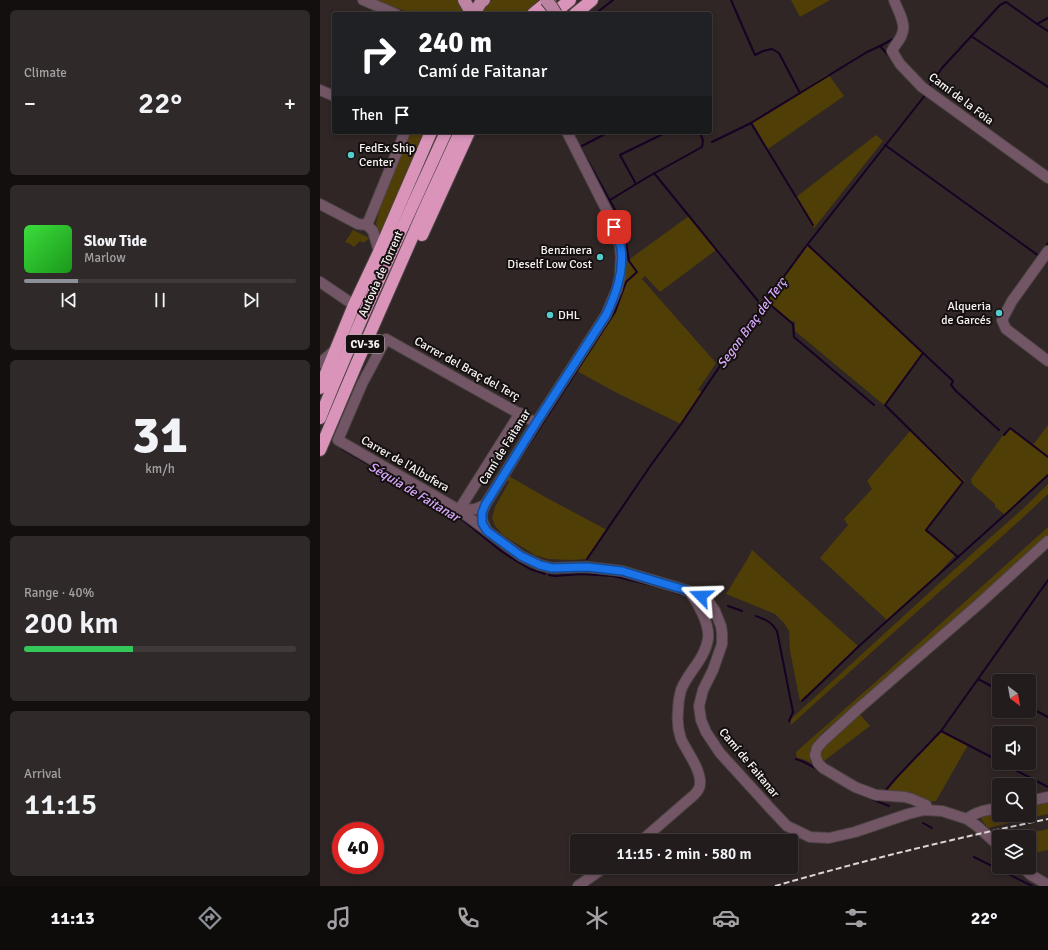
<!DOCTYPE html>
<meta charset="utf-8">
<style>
:root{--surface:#231c1c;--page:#2f2929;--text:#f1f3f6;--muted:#a3a1a3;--line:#403a3b;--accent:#8c9099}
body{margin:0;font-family:Signika,sans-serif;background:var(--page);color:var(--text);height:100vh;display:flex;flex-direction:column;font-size:15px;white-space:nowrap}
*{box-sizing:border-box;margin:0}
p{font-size:13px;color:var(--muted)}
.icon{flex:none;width:22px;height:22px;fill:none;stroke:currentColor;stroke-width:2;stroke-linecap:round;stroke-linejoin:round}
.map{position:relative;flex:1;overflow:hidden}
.details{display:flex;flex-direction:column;gap:10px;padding:10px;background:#130f0f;width:320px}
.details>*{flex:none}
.hud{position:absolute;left:12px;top:12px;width:380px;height:122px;border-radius:4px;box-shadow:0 2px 6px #0003,0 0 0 1px var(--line);background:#202124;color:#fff;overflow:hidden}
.needle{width:26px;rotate:149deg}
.tools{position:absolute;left:672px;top:674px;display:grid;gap:8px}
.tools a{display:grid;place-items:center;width:44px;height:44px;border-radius:4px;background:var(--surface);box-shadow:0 2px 6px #0003,0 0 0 1px var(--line);font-size:20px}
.speed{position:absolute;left:12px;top:822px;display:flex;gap:8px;font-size:20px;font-weight:700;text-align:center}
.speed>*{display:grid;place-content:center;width:52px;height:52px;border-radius:50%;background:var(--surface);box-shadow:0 2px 6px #0003,0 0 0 1px var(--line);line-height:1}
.speed .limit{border:6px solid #d22;background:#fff;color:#111}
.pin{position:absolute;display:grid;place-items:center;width:34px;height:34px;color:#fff;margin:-17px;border-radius:8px;box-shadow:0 2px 6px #0006}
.me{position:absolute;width:44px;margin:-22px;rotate:292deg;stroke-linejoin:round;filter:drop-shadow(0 0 3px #0008)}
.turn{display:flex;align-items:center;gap:14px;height:84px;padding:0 20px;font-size:18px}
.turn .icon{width:52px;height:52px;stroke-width:2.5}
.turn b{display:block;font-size:28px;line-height:34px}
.then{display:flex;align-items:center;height:38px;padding:0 20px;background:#0003;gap:8px;font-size:15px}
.big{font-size:30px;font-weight:600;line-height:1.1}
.details .card{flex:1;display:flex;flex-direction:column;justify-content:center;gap:6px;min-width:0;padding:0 14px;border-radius:6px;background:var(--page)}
.details .dial{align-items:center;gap:0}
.dial b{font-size:52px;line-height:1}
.song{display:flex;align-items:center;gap:12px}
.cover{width:48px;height:48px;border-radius:6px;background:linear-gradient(135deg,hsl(120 70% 55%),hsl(120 70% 35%))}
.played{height:4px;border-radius:2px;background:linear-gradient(90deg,var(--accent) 20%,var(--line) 20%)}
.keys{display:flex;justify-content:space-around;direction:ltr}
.heat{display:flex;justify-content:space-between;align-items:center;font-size:22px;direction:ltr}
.charge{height:6px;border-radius:3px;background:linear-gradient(90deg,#34c759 40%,var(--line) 0)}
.trip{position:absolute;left:250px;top:834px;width:228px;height:40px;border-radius:4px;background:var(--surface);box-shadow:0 2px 6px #0003,0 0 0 1px var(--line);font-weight:600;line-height:40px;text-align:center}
.tabs{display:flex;height:64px;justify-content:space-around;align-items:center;background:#0e0b0b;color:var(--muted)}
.tabs .icon{width:28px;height:28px}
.tabs .current{color:var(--accent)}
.tabs b{font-size:18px;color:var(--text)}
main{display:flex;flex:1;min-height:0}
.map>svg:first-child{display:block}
.green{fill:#503e07}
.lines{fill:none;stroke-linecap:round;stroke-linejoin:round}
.stream{stroke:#170124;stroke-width:2}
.minor-casing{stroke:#4b4342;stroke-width:12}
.major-casing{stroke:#4b4342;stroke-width:14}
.highway-casing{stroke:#4b4342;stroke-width:14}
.minor{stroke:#735666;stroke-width:10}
.major{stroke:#bd83a2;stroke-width:12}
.highway{stroke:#da94ba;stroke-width:12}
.rail{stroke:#ddd6d6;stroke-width:2;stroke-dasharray:6 3;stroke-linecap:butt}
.major-bridge-casing{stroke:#4b4342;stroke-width:14;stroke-linecap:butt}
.major-bridge{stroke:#bd83a2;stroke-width:12}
.route-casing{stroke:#114b97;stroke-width:10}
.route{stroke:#1a73e8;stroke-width:7}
.poi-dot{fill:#53cdcb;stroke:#141010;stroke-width:1.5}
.labels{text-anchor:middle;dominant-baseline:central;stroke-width:4;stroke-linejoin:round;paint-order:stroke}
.shield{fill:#141010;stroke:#b4aeae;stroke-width:1}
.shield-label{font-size:11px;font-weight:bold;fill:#f9f2f2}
.street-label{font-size:12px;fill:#f9f2f2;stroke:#141010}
.poi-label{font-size:12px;fill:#f9f2f2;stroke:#141010;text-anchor:start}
.water-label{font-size:13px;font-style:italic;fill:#d9a8fc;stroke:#141010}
</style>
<main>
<section class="details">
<div class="card"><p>Climate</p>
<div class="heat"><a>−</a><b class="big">22°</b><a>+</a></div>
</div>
<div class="card">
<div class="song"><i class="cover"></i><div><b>Slow Tide</b><p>Marlow</p></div></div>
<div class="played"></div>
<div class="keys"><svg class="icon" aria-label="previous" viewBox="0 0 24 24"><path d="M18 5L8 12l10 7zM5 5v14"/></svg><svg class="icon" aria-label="pause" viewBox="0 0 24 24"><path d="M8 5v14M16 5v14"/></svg><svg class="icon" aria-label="next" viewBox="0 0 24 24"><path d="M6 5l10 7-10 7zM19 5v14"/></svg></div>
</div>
<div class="card dial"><b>31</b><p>km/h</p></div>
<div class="card"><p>Range · 40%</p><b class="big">200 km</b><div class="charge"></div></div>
<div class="card"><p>Arrival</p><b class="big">11:15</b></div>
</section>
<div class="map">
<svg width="728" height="886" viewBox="0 0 728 886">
<rect width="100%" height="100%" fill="#2f2625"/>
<g class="green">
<polygon points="57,0 137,0 141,5 143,14 92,14"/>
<polygon points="172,0 219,0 204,14 160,14 165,6"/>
<polygon points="471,0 510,0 480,17"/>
<polygon points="508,74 524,96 448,149 432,122"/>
<polygon points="89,132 107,132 59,240 56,223 60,208 59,203"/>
<polygon points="556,135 563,141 494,228 475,198"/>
<polygon points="369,216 396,250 340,292 325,276 322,279 396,363 378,390 382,392 361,424 295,392 257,371 292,317 301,297 307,261"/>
<polygon points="33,230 49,238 44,243 40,241 34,247 30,244 25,242"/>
<polygon points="487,245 603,352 564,405 475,331 475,322 471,321 446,301"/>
<polygon points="728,425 728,474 685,515 675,507 675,504 652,484 651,479 689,427 713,445"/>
<polygon points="591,430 645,481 605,531 635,555 617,575 567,620 500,558 528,525 524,519 552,489 547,481"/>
<polygon points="189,476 227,498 287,530 267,559 251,560 228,559 215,555 183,535 175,526 172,518 175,507 189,482 185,479"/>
<path d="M728,484v10c-45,43 -92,83 -138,124 -40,35 -79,71 -119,107v-6l164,-150 72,-64z"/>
<path d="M728,527v8c-73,68 -150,133 -226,198l-9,11 -4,9 2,10 -8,-4 -6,-1 -1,-6 84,-74z"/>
<polygon points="432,550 538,646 512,672 480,701 470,651 469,631 464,623 455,614 406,594 427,560"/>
<polygon points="538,712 550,726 504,761 499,758 499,745"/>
<polygon points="622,732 648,745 616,801 608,802 564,792 595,758"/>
<polygon points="728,801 728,814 668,828 661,819 663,815 679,811 679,815 709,815 709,805"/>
<polygon points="728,829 728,850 714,853 709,858 709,837 691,837"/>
</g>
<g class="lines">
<g class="stream">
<polyline points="411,0 435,55 443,51 452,49 459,53 480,93"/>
<polyline points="275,14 293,0"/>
<polyline points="717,24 728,31"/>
<polyline points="651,36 728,87"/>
<polyline points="560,46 575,38"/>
<polyline points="608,88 622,68 680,5 686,2 717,24 728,18"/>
<polyline points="431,123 493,225"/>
<polyline points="392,142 431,123 547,52 560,46 573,61"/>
<polyline points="565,145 719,256 720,255"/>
<polyline points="260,147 289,132"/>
<polyline points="334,173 438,301"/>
<polyline points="316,184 300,155 347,132"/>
<polyline points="290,200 326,178 382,147 383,140 379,132"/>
<polyline points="488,245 633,381 631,385 636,391 679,430"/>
<polyline points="725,248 728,243"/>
<polyline points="446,301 473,324 474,337 554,405"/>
<polyline points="603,353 565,405 643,482 606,530 638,557"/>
<polyline points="684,435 690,428 728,457"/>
<polyline points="22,449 139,517 181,551 198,562 210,569 225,574"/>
<polyline points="197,463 295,312 306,282 317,272 309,261 305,236 299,217 259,145"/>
<polyline points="267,559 331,465 361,424 410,351 426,332 446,301 487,245 606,94"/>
<polyline points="229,575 235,576 261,574 293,576 339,587 360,594"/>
<polyline points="408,606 422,611"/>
<path d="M436,616c10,4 16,6 21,15l16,81 -4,9"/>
<polyline points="658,679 728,580"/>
<polyline points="482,701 538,647 688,512 728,475"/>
<polyline points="709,707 728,717"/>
<polyline points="621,731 658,679 679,690"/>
<polyline points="476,759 484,762 499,770"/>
<polyline points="682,763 728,787"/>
<polyline points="565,791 577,777 621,731 679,761"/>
<polyline points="552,799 569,806"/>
<polyline points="603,823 612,828"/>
<polyline points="654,857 712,886"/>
</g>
<g class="minor-casing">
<g id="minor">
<polyline points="43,0 76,14"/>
<path d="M574,0c3,9 13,24 8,34 -2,7 -7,10 -10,17l8,13 22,23 126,91"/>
<polyline points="0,90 14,96"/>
<polyline points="247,132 290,217 298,239 300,247 301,257 300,276 297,289 286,315 216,423 165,505 162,513 162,519 163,523 167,531 201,556 220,565 232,568 267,567 302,571 369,591 381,596 389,602 395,611 401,626 402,633 402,644 393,670 383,690 379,706 381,720 386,732 400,753 450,808 467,826 490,837 509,838 535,832 588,814 604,810 622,811 647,819 657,826 679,846"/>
<polyline points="0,204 38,224 47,225 53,231 59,252"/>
<polyline points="47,225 85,132"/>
<polyline points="728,251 692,301 682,320 686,329 728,361"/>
<polyline points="0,282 34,305"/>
<polyline points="0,363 15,350"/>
<polyline points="139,510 200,413"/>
<polyline points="139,510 155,509 165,505"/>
<polyline points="166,530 139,510 18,440 42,384 66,339 216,423"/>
<polyline points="709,801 728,797"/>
<polyline points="608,810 606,805 592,799 585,797 556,795 535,787 503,768 498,763 495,755 497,748 503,741 538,709 659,604 728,541"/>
<path d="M647,819c9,-8 21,-9 32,-11"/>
<path d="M321,841l53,-46c3,-3 6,-7 6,-11 1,-15 -13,-32 -19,-45 -3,-9 -4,-18 -3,-27 0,-8 1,-15 3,-22 7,-18 24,-31 27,-51 2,-15 -10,-36 -19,-48"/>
<polyline points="702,867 711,875 728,885"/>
<polyline points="258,886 285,867"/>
</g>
</g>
<g class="major-casing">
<g id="major">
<polyline points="144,0 152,14"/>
<polyline points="154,14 161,2 164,0"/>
</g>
</g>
<g class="highway-casing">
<g id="highway">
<polyline points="213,14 230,0"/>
<polyline points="233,14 250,0"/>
<polyline points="255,14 272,0"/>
<polyline points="102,235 149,132"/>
<polyline points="0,388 34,305 59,252 111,132"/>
<path d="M0,418c39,-97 83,-192 126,-286"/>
<polyline points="0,450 36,365 105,208 140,132"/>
</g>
</g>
<use href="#minor" class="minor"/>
<use href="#major" class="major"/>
<use href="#highway" class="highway"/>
<path class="rail" d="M455,886c90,-26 181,-48 273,-67"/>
<g class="major-bridge-casing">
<polyline id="major-bridge" points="226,0 231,6 236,14"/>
</g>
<use href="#major-bridge" class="major-bridge"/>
</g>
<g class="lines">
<g class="route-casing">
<path id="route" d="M294,227c2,7 5,14 7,21 3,24 -5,46 -15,67l-70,108 -51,82 -3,8v10l5,8 34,25 19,9 12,3 35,-1 35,4 67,20 12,5"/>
</g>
<use href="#route" class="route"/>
</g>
<g class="poi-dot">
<circle cx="31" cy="155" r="4"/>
<circle cx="280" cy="257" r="4"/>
<circle cx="679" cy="313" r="4"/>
<circle cx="230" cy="315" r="4"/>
</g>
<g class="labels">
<rect class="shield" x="26" y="335" width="38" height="18" rx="3"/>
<g class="shield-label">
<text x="45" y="344">CV-36</text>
</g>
<g class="street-label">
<text transform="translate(641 99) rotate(37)">Camí de la Foia</text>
<text transform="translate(61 274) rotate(-66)">Autovia de Torrent</text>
<text transform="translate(147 369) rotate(29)">Carrer del Braç del Terç</text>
<text transform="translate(185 447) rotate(-58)">Camí de Faitanar</text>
<text transform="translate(85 464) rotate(30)">Carrer de l'Albufera</text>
<text transform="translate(429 763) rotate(50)">Camí de Faitanar</text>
</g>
<g class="poi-label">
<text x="39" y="148">FedEx Ship<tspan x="39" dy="14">Center</tspan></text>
<text x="272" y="250" text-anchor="end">Benzinera<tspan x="272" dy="14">Dieself Low Cost</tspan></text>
<text x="671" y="306" text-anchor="end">Alqueria<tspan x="671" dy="14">de Garcés</tspan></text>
<text x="238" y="315">DHL</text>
</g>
<g class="water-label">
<text transform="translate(432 323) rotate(-54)">Segon Braç del Terç</text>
<text transform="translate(94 492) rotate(31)">Séquia de Faitanar</text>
</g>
</g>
</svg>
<div class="tools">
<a><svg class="needle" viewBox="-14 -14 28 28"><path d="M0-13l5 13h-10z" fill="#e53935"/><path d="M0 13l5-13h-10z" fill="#a3a1a3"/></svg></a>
<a><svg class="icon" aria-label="sound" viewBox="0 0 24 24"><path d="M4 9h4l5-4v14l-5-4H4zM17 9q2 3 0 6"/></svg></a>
<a><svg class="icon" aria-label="search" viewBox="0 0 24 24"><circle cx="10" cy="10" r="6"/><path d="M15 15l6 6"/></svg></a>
<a><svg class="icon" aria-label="layers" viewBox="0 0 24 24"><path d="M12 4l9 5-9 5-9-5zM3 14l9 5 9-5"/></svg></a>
</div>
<div class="speed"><div class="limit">40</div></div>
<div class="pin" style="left:294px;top:227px;background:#d93025"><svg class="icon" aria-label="arrive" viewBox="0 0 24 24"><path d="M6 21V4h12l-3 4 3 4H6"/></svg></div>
<svg class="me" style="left:381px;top:596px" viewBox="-20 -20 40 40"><path d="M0-17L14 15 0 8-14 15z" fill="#1a73e8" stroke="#fff" stroke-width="4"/></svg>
<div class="trip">11:15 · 2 min · 580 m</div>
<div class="hud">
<div class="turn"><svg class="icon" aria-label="right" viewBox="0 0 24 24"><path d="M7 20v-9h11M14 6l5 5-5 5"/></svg><div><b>240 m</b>Camí de Faitanar</div></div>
<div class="then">Then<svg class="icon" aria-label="arrive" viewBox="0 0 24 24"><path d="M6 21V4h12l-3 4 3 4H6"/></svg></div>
</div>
</div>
</main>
<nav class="tabs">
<b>11:13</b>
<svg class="icon current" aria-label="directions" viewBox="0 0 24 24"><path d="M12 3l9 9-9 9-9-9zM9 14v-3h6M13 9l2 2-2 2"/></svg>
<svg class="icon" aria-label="music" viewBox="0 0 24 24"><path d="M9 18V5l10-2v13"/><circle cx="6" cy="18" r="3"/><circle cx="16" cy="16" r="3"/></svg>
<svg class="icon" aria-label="phone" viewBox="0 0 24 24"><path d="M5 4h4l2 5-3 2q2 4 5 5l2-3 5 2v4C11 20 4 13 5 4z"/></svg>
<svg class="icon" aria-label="climate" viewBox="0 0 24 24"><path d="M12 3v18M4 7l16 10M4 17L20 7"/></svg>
<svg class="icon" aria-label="car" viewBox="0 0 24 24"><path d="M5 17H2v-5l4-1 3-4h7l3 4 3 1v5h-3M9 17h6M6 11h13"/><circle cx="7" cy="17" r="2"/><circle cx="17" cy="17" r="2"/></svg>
<svg class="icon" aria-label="filters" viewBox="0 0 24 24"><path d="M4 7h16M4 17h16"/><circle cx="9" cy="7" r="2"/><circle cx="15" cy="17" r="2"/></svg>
<b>22°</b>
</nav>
